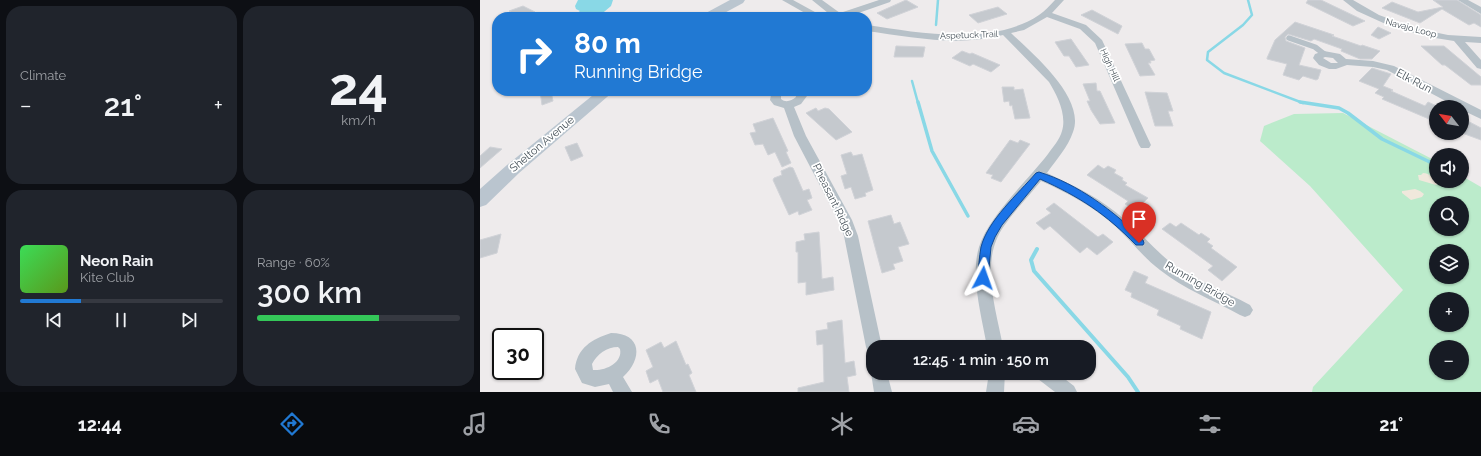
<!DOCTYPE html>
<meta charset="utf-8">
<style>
:root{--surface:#171b24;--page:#20242c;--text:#f1f3f6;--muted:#9ea1a6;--line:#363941;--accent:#2179d3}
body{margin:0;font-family:Raleway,sans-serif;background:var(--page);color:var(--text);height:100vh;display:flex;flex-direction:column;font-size:15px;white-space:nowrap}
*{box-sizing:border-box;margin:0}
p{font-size:13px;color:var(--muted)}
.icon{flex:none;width:22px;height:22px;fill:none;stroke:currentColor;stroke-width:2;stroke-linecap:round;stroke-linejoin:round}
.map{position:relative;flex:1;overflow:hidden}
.sheet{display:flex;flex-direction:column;gap:6px;padding:6px;background:#0d0f14;width:480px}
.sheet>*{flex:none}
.hud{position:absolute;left:12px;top:12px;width:380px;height:84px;border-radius:16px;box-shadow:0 1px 3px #0004;background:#2179d3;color:#fff;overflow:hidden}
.needle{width:26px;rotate:301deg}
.controls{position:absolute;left:949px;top:100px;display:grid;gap:8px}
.controls a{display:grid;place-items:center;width:40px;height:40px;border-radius:50%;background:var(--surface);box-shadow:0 1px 3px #0004;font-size:20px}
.speed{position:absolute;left:12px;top:328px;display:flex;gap:8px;font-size:20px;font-weight:700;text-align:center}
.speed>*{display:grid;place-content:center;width:52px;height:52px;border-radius:50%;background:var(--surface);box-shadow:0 1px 3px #0004;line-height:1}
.speed .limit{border:2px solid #111;border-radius:6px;background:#fff;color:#111}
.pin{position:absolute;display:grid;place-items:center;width:34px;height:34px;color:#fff;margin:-41px -17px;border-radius:50% 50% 50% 0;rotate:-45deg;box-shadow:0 0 4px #0007}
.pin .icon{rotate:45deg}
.me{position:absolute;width:44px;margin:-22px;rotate:4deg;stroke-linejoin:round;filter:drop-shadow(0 0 3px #0008)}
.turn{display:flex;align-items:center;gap:14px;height:84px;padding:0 16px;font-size:18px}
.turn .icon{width:52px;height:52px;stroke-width:2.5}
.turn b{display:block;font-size:28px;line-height:34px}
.big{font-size:30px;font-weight:600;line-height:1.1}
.sheet .card{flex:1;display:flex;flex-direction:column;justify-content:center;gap:6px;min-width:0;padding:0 14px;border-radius:16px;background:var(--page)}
.sheet .dial{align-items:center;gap:0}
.dial b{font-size:52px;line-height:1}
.song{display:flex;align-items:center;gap:12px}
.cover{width:48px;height:48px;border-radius:6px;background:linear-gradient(135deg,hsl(130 70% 55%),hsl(90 70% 35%))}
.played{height:4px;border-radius:2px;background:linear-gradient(90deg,var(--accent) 30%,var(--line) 30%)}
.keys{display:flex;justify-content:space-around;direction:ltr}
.heat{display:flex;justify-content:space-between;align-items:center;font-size:22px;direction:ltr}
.charge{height:6px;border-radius:3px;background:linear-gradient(90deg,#34c759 60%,var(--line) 0)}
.sheet .tiles{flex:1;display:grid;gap:6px;grid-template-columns:repeat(2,1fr)}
.trip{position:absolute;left:386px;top:340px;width:230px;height:40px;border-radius:16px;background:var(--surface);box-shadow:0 1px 3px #0004;font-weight:600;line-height:40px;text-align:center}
.menu{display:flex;height:64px;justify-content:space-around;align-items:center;background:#090b0e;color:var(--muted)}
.menu .icon{width:28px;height:28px}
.menu .current{color:var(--accent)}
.menu b{font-size:18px;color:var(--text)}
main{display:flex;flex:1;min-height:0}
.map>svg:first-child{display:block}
.green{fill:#bbebcb;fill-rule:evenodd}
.sand{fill:#f0e8dc}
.water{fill:#89d8e6}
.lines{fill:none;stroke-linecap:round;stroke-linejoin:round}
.stream-far2{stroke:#89d8e6;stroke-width:2.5}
.stream-far1{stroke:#89d8e6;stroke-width:3.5}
.stream{stroke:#89d8e6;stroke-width:4}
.building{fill:#c5c9ce;stroke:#d0d2d7}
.service{stroke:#b7c1c8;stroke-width:5.5}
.minor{fill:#b7c1c8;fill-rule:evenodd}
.secondary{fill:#bac5cf;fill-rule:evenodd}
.route{fill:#1a73e8;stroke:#114b97}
.labels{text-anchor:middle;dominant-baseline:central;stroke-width:3.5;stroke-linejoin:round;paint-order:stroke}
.far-street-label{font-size:9px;fill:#455058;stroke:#fff}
.street-label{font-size:11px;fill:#455058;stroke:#fff}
</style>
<main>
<section class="sheet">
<div class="tiles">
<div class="card"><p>Climate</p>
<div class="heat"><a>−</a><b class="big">21°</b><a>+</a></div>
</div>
<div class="card dial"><b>24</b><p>km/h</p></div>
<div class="card">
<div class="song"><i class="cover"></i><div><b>Neon Rain</b><p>Kite Club</p></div></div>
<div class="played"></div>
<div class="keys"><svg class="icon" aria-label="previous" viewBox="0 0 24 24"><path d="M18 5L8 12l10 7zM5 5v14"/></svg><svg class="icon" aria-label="pause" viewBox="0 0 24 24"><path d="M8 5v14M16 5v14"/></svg><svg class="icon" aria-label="next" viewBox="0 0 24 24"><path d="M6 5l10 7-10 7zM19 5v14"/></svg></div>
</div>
<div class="card"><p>Range · 60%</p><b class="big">300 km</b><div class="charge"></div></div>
</div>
</section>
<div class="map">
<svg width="1001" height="392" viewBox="0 0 1001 392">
<rect width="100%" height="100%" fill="#eeebec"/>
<path class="green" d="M863,113l93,48v20h26v-5l19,11v205h-169l1,-5 90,-97 -93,-104 -50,-45 4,-15 30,-12zM956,203h26v26h-26zM956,251h26v26h-26zM956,299h26v26h-26zM956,347h26v26h-26z"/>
<g class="sand">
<path d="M943,173c6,0 14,6 15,11l-2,1 -17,-5 -1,-5h3z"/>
<polygon points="935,189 940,191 944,194 942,197 931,200 922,193 922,191 923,191"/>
</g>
<polygon class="water" points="98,0 133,0 131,6 118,17 92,17 100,11 96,9 95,6"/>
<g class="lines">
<g class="stream-far2">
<polyline points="768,0 772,15 763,25 728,52 727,60 744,73 823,103"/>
<polyline points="456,25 458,0"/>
<polyline points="432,81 438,103"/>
</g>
<g class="stream-far1">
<polyline points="438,102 452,151 488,216"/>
<polyline points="820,102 859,108 868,113 902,139 956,165"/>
</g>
<polyline class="stream" points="557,249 551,260 554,271 648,377 658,392"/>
</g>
<g class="building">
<polygon points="426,0 438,7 407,19 397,13"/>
<polygon points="828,0 841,0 885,21 873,26 826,3"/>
<polygon points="953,0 977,0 1001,15 1001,27 994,23 989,25 962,9 940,23 902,8 912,2 938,12 963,7"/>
<polygon points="43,6 55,12 43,17 39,17 29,11"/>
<polygon points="518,7 527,14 498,23 489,15"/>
<polygon points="612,10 642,26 638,34 601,15"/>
<polygon points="815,22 854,35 852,36 881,46 882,45 900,51 892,59 880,59 861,51 862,49 834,39 831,41 808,34 805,37 806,41 825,48 819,65 841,70 838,79 836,80 823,76 819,80 803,75 807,64 787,59 787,58 795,40"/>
<polygon points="898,27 911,33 899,39 891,35"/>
<polygon points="591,39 609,65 596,67 589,56 584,56 575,42"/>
<polygon points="662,43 665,49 669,49 675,60 670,61 671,63 668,63 675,75 660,76 645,44"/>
<polygon points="416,46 445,47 443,57 414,57"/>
<polygon points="941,46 964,46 1001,77 1001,85 991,85 965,65 962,65"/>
<polygon points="482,51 490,54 492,53 520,65 511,72 493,64 490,66 472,58"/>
<polygon points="892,68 911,74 903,86 913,90 911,91 945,106 948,102 959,107 956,107 956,111 949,119 902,99 904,97 895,93 899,89 879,81"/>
<polygon points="616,83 617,91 620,91 635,123 620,124 611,110 607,101 610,101 603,84"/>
<polygon points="522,87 534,87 534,90 543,89 550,118 535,119 532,105 530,106 529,101 524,102"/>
<polygon points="60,91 71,91 73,101 62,105"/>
<polygon points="665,92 687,93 693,111 688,111 693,126 675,126"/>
<polygon points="336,108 338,111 345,108 349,109 372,132 356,140 326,113"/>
<polygon points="293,118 308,151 306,152 311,163 302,167 295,152 288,155 283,144 275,145 270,133 276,132 273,124"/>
<polygon points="982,118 1001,128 1001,140 982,133"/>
<polygon points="530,140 538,143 540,140 550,144 521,182 511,178 513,175 506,173"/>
<polygon points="97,143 103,156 91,161 85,147"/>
<polygon points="10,147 22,149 0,168 0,156"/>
<polygon points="371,152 373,156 382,154 393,190 385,193 386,196 375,199 371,187 365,189 361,176 367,174 361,155"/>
<polygon points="618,165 624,169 628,166 636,170 634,173 643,178 642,180 647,183 645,185 668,198 656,210 645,204 648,201 607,175"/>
<polygon points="310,167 313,168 323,191 329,189 332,198 327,200 332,210 319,215 318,211 309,215 293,180 294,178 302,175 301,171"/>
<polygon points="574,203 618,237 623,234 633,242 617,255 607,247 600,253 570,226 564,230 556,223 571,213 566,209"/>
<polygon points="411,215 414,224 420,222 429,244 418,247 423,261 413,264 415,269 402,273 388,221"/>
<polygon points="690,223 696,227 701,223 719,235 721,233 730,239 727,242 733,246 731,248 757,267 742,281 728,270 733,266 682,229"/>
<polygon points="339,232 342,279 353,277 354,290 326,295 326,282 318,283 318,252 316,252 316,242 325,240 324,234"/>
<polygon points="21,234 17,253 0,258 0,240"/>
<polygon points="654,271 668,277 665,283 731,312 722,339 700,329 701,326 677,315 679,310 651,297 652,293 645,290"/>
<polygon points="362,320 365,363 374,361 376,375 367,377 369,392 318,392 318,388 344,382 343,344 337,345 336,331 348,329 347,323"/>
<polygon points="196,341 206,365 208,364 212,373 209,375 216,392 183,392 178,379 170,383 166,371 173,367 166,350 181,342 184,348"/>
</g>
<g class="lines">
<polyline class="service" points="809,38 835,47 844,54"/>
<g class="minor">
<polygon points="302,0 313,0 344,17 332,17"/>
<polygon points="332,0 342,0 360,13 399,0 411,0 410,2 367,17 353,17"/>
<path d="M575,0h9l-12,13 34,12 16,15 49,105 -2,3h-8l-2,-3 -44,-102 -15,-14 -33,-12 -23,13 -13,3c22,21 75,65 62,99 -5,15 -17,28 -26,41 28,13 55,26 78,47 16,13 29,29 45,42 24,18 54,29 80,43l3,5 -3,5 -5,2 -5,-2c-27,-15 -56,-26 -80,-45 -16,-12 -29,-29 -44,-43 -22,-20 -48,-34 -75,-46 -12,15 -26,29 -37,45 -25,35 -8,82 -1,121h-16c-5,-30 -17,-70 -8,-100 9,-30 49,-67 69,-93 5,-7 12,-15 14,-23 5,-16 -5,-36 -13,-49l-46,-47c-44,12 -93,2 -136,-4v-6c52,8 126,21 172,-10 6,-4 11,-10 16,-15z"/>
<polygon points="863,0 873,0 899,15 934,28 968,35 1001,37 1001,43 985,42 1001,60 1001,69 997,68 974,41 949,37 910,26 877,11"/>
<polygon points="978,0 988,0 1001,7 1001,14"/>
<path d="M844,51l16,3 6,5 27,2 21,5 87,44v9l-19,-9v-3h-5l-70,-37 -14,-3 -26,-2 -11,4h-7l-10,-4 -6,-7 2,-4zM845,57l8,1 5,5h-7l-8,-5z"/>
<path d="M294,91h12l-5,5v3c5,4 10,2 15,-2l-1,-6h10l2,5 -6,8 -7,3 12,29 46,84 6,16 24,111h-9v7l-5,-2 -2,-5 -22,-111 -6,-16 -44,-84 -10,-28 -10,-3 -4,-5 1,-5z"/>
<path d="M131,333c31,0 32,26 12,44l9,15h-19l-4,-8 -14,3 -13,-4 -7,-14c2,-21 17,-30 36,-36zM138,347l2,2c3,14 -15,22 -27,21l-1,-6c5,-10 15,-17 26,-17z"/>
<polygon points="393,367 393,373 407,373 412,392 394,392 391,373"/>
<polygon points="509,373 525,373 524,392 506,392"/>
<polygon points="556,373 577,373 594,386 597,392 575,392 558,379"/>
</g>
<g class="secondary">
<polygon points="250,0 265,0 263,3 237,17 222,17 224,14"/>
<polygon points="118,91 134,91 39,173 6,205 0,207 0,189 27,165"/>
</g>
</g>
<path class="route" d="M559,172c39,12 75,39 104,68l1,3 -1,2h-7c-30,-31 -56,-48 -96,-66l-38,46 -7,12 -4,10 -3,31 -2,3 -3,2 -4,-2 -2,-3c2,-10 2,-21 4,-31 7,-27 37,-53 55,-74z"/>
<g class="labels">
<g class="far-street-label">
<text transform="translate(931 28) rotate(15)">Navajo Loop</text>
<text transform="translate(489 35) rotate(-2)">Aspetuck Trail</text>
<text transform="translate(630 65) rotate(66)">High Hill</text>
</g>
<g class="street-label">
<text transform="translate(934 81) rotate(28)">Elk Run</text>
<text transform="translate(62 144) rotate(-40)">Shelton Avenue</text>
<text transform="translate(353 200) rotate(64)">Pheasant Ridge</text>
<text transform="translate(720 284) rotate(30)">Running Bridge</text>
</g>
</g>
</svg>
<div class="controls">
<a><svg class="needle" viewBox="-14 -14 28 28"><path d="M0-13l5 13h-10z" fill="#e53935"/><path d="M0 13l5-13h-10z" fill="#9ea1a6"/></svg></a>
<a><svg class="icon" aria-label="sound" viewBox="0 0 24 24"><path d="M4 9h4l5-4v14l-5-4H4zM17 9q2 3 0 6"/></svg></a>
<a><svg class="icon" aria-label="search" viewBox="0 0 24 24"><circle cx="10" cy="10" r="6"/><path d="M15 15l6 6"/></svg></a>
<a><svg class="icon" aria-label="layers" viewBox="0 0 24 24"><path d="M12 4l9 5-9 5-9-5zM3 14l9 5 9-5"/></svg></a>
<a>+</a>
<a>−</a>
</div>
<div class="speed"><div class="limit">30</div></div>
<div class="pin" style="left:659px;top:243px;background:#d93025"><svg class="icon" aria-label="arrive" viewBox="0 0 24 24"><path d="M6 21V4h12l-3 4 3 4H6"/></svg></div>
<svg class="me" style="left:503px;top:278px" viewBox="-20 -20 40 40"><path d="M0-17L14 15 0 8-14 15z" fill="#1a73e8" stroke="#fff" stroke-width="4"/></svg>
<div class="trip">12:45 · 1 min · 150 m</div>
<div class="hud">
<div class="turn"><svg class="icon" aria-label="right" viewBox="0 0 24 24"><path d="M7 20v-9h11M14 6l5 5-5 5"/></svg><div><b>80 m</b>Running Bridge</div></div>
</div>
</div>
</main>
<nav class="menu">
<b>12:44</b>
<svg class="icon current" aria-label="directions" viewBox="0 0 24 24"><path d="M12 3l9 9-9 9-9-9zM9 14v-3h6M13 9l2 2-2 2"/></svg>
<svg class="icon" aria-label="music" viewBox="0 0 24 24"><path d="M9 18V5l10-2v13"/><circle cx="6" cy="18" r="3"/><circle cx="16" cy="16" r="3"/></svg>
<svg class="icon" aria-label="phone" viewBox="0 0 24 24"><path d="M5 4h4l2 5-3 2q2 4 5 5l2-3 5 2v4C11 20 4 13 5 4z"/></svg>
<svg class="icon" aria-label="climate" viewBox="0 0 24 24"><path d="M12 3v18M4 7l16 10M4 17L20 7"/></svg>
<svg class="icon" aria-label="car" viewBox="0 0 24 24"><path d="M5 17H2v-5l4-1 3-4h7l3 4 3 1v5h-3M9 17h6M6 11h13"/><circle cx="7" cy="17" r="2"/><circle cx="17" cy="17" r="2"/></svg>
<svg class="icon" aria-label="filters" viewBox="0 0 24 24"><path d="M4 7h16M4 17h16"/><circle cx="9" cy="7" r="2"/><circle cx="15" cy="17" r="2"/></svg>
<b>21°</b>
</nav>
